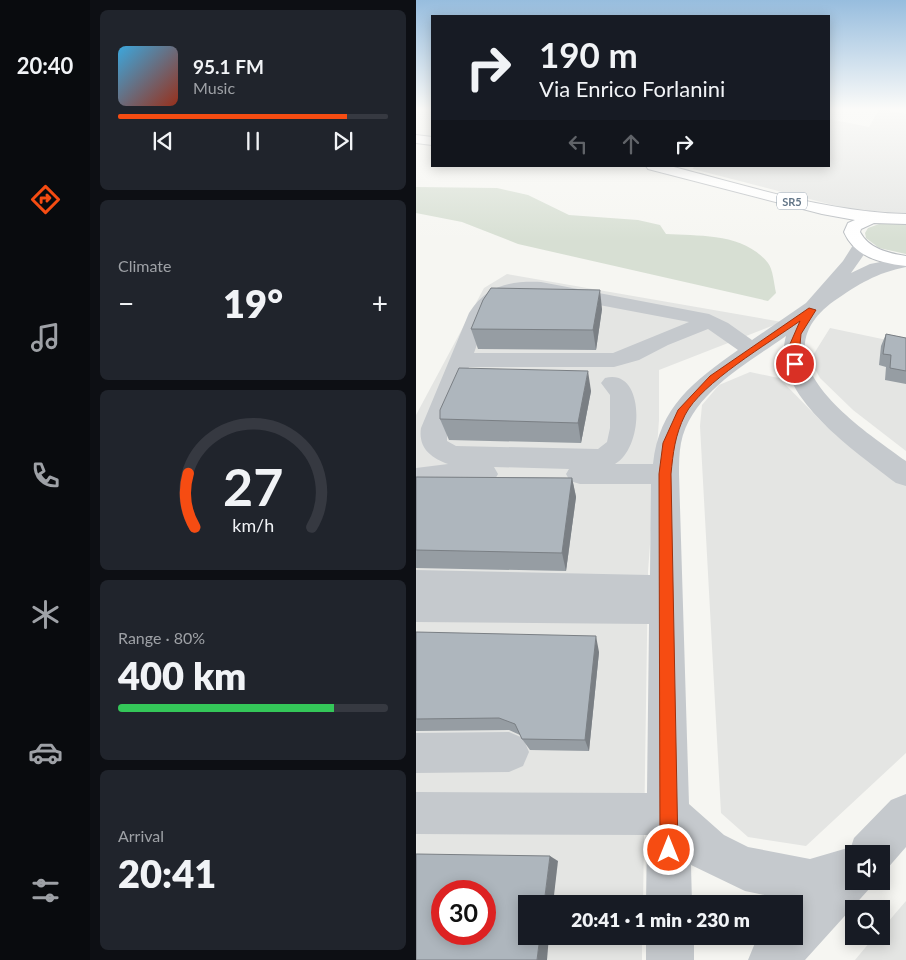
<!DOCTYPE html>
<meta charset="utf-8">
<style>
:root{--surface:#171b24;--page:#20242c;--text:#f1f3f6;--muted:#9ea1a6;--line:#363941;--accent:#f64c12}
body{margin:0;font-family:Lato,sans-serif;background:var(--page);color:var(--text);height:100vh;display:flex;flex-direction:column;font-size:19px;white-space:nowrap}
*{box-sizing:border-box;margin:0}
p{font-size:16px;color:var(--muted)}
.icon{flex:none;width:28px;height:28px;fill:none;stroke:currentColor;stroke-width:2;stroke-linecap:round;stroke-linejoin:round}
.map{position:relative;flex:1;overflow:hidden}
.sheet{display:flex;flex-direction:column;gap:10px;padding:10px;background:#0d0f14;width:326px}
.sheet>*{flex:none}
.banner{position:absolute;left:15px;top:15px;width:399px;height:152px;border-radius:0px;box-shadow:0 2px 12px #0003;background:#171b24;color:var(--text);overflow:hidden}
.controls{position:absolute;left:429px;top:845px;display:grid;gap:10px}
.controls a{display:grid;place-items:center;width:45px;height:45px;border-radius:0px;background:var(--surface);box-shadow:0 2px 12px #0003;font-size:25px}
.speed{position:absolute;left:15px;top:880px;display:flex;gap:10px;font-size:25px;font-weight:700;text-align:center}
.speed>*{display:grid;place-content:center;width:65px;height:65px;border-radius:50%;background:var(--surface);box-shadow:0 2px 12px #0003;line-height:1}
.speed .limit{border:8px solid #d22;background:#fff;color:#111}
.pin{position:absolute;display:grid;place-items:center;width:42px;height:42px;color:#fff;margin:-21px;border:2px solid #fff;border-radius:50%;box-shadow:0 1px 5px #0007}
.me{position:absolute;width:55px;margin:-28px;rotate:0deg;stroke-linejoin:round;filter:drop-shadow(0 0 4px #0008)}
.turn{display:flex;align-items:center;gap:18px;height:105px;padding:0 25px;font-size:22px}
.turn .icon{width:65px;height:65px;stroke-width:2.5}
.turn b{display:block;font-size:35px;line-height:42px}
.lanes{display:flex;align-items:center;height:48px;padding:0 25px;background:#0003;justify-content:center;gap:25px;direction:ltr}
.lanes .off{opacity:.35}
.big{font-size:38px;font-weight:800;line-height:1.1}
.sheet .tile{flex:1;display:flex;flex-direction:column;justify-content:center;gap:8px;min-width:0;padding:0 18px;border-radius:8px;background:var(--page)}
.sheet .dial{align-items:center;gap:0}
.dial svg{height:130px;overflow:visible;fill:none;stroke:var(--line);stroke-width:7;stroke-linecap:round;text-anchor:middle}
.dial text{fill:var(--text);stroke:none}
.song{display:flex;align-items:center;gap:15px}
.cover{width:60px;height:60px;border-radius:8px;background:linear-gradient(135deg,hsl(200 70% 55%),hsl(10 70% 35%))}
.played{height:5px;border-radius:2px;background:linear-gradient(90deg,var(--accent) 85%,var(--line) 85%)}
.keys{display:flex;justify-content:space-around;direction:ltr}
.heat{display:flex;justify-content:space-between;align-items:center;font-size:28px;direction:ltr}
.charge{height:8px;border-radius:4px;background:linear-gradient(90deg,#34c759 80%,var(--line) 0)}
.trip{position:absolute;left:102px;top:895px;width:285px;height:50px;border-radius:0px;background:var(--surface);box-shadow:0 2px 12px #0003;font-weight:800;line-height:50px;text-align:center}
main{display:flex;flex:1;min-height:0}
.tabs{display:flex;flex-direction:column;width:90px;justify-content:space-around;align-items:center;background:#090b0e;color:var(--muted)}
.tabs .icon{width:35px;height:35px}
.tabs .active{color:var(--accent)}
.tabs b{font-size:22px;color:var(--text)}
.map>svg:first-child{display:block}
.built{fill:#e4e5e3;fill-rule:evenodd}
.green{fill:#d7dfd3}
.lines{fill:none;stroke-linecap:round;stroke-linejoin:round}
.major-casing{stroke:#b8bcc0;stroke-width:2}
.minor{fill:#c5c9cd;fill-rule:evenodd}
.major{fill:#fff;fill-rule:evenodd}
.wall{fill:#969da3}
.shaded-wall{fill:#7a7f84}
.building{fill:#aeb6bd;stroke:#7a7f84;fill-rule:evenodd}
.route{fill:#f64c12;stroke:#a0310c}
.labels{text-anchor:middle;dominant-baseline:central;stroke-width:5;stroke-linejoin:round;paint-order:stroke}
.shield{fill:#fff;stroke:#919eab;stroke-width:1}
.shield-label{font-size:11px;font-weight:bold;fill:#627587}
</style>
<main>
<nav class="tabs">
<b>20:40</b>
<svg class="icon active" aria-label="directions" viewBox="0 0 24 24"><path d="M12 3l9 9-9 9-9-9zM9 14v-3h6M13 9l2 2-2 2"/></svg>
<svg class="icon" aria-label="music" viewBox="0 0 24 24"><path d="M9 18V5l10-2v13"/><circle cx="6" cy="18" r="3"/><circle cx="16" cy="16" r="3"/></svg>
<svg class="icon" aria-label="phone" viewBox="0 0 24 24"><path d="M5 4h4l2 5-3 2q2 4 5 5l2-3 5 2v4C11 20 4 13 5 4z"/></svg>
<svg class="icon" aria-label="climate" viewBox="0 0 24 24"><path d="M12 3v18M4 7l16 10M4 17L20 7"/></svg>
<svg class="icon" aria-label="car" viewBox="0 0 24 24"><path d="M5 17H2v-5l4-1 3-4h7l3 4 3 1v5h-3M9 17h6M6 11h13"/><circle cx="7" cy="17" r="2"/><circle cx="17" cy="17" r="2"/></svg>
<svg class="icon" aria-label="filters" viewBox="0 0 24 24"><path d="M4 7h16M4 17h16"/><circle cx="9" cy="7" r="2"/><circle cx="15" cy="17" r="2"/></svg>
</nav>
<section class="sheet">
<div class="tile">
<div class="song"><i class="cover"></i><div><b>95.1 FM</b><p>Music</p></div></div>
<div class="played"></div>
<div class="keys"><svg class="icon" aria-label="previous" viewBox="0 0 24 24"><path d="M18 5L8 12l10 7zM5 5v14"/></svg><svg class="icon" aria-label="pause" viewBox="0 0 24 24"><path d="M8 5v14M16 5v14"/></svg><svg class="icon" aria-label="next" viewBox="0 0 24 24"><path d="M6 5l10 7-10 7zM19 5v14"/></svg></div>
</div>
<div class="tile"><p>Climate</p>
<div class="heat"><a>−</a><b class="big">19°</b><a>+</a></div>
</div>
<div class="tile dial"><svg viewBox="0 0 100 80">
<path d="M14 69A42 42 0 1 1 86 69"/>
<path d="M14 69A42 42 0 0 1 10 36" stroke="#f64c12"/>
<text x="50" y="56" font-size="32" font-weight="700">27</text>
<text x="50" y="72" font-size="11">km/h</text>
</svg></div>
<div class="tile"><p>Range · 80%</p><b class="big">400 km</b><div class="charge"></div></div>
<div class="tile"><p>Arrival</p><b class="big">20:41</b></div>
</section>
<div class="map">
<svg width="490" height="960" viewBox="0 0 490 960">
<rect width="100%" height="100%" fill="#f6f6f2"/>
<g class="built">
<polygon points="463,109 490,114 490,213 436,210 277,169 278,166 412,166 413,119 453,127"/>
<path d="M91,274l275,48 -123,48v50l-11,152 -5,332h-116v32h115v24h-226v-545l68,-127zM26,891h43v43h-43z"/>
<polygon points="414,328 490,344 490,451 437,410 404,378 394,360"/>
<polygon points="334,372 363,378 410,426 490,484 490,753 390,846 332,837 305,813 284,426 286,405 303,385"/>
<polygon points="490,901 490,960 439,960 459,936 465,936 465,930"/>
</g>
<g class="green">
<path d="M0,187l81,1 31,7 41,20 69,5 22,5 6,9c34,2 78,-1 102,29 5,6 6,21 8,30l-8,8 -250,-57 -56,-22 -46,-9z"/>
<polygon points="466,223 490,224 490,254 463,248 450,238 449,233 452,228"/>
</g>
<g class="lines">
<g class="major-casing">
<g id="major">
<polygon points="0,135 16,137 16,145 0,143"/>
<path d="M230,166h24c78,20 156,46 236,48v10l-32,-1 -13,6 -1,3c9,17 28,21 46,24v10c-26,-3 -51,-9 -62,-34l4,-9 7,-3 -33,-6 -174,-45z"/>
</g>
</g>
<g class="minor">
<path d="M445,241l6,1 3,4 -19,27 19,-9 36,-7v10c-30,6 -47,17 -72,34 -80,58 25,126 72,160v25l-10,-3c-38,-30 -127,-89 -110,-147 -38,27 -95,57 -105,107 -2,10 -2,21 -2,31l10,330 35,31 24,12 62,12 41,-12 3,-9 37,-38 15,-6v53l-20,23 -5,1v-17h-27v27h19l-3,7 -65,72h-57l7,-17 6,-7h34v-32h-3l2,-3 -49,-10 -54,-26 1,39h-46l1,-69 -231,-1v-42l231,1 2,-169 -233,-2v-52l234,5 1,-91h-71l-10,-3 -4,-7 3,-5 -75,-2 4,7 -4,7c-23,7 -53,2 -78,7v-20l32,-4c-17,-6 -30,-16 -27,-36l48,-115c18,-28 40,-32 72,-31l168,32 19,9 24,17 54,-37 37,-42 12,-19zM116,293l9,1 148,28 -76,31h-139c13,-34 15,-59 58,-60zM292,329l30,21c-44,31 -79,57 -85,114h-38c30,-17 30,-97 -10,-86l-4,5 9,12v33l-3,14 -9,7 -142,-3 -9,-5v-13l22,-61h145l25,-7 29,-15z"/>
<polygon points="93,732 107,738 113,752 107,766 93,772 0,773 0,733"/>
<rect x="230" y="936" width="48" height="24"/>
</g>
<use href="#major" class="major"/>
</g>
<g class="wall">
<polygon points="186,309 180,350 62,349 55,329"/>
<polygon points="470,334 490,338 490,384 469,380 470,367 463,365 465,346"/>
<polygon points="175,391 165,443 33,440 24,419"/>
<polygon points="0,477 156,478 160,497 150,571 0,568"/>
<polygon points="0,632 183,652 173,751 114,750 106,739 104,735 93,730 0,731"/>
</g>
<g class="shaded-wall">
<polygon points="184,290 186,309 180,350 177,330"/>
<polygon points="172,371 175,391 165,443 162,423"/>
<polygon points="156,478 160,497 150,571 146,553"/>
<polygon points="180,636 183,652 173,751 169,740"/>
<polygon points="134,856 142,861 137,904 128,904"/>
<polygon points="124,936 133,936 131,960 121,960"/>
</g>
<g class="building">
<polygon points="75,288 184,290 177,330 55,329 67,300"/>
<polygon points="470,334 490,338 490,371 474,368 475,355 467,354"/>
<polygon points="43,368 172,371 162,423 24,419 24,410"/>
<polygon points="0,477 156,478 146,553 0,550"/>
<polygon points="0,632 180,636 169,740 106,739 99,724 83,718 0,719"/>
<path d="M0,854l134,2 -6,48h-17v32h13l-3,24h-121zM26,891h43v43h-43z"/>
</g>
<linearGradient id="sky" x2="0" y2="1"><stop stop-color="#97bdde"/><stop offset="0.45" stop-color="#fbfbf9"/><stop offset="1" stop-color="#fbfbf9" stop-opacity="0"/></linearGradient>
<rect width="490" height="242" fill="url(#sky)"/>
<path class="route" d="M393,308l7,2 -15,24 -3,32 -8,-2v-20l10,-23c-31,22 -99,62 -115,94 -10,20 -12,38 -14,59l7,376 -3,7 -6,2 -7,-2 -2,-7 -1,-376 4,-31 15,-33 32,-34z"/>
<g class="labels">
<rect class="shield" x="361" y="192.5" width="30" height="17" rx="4"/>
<g class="shield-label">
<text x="376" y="201">SR5</text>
</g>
</g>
</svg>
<div class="controls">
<a><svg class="icon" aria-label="sound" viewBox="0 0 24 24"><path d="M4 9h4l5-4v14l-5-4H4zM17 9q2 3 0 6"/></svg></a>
<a><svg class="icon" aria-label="search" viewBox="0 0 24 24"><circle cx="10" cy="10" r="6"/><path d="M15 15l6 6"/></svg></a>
</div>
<div class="speed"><div class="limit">30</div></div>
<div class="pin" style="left:379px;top:364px;background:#d93025"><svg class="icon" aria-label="arrive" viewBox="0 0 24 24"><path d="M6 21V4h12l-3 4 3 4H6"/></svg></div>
<svg class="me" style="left:253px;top:850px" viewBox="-20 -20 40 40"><circle r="17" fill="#f64c12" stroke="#fff" stroke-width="3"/><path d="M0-11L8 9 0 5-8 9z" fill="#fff"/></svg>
<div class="trip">20:41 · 1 min · 230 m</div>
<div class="banner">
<div class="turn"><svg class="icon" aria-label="right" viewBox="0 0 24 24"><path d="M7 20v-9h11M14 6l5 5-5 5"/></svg><div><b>190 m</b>Via Enrico Forlanini</div></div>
<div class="lanes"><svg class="icon off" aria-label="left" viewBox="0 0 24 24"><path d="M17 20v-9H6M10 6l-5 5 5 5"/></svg><svg class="icon off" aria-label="ahead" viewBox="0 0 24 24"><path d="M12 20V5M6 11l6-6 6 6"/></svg><svg class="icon" aria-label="right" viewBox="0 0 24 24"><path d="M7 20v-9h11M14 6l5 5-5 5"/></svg></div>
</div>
</div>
</main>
